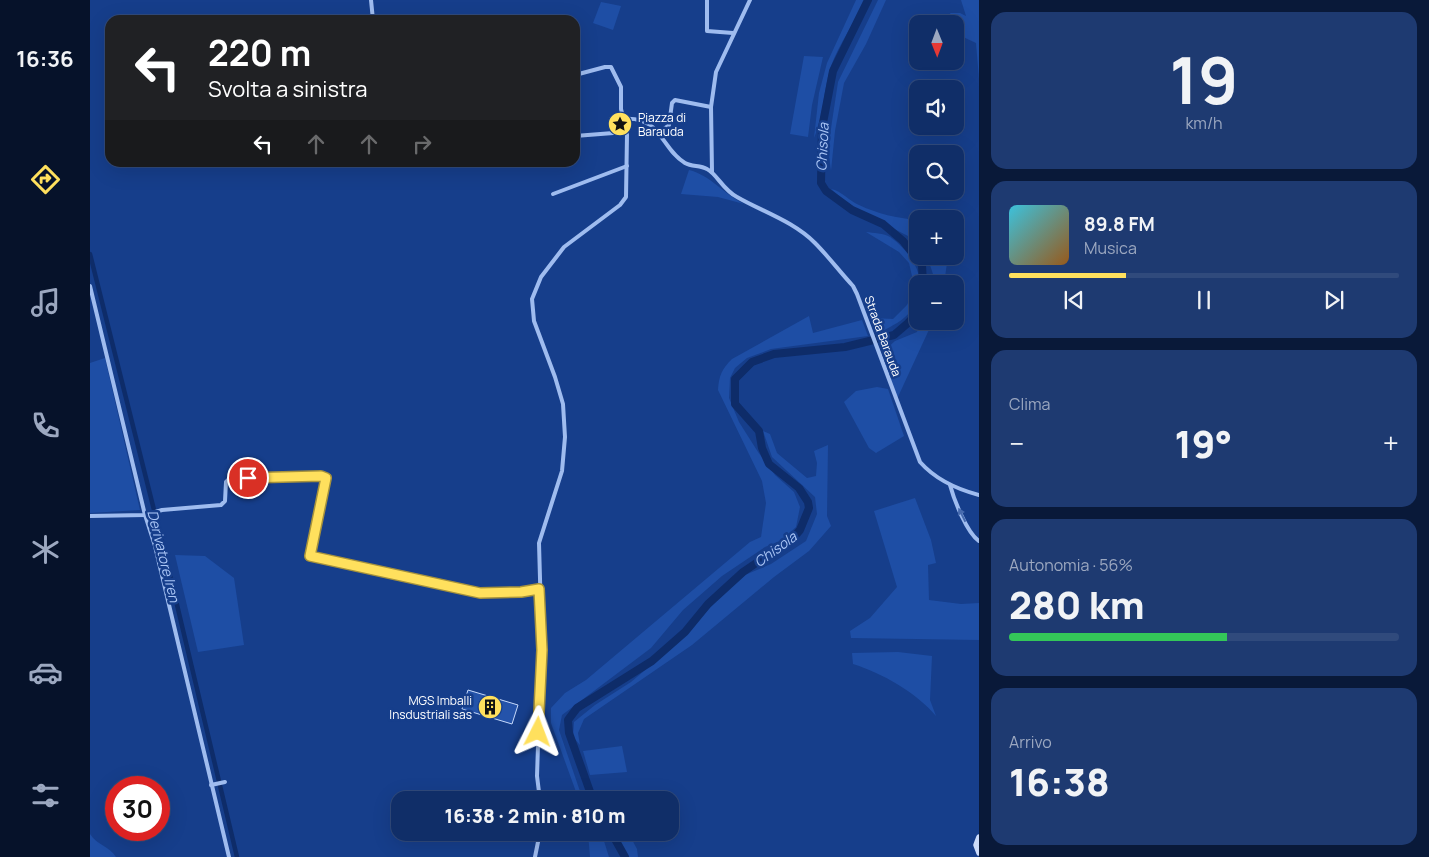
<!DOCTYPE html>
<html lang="it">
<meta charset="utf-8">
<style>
:root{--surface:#102e68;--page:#1e3a71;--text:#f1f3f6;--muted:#9ca8c0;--line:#304a7c;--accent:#ffe05d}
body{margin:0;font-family:Manrope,sans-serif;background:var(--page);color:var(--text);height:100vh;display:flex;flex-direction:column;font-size:19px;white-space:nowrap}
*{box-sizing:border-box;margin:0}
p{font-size:16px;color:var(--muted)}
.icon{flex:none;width:28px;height:28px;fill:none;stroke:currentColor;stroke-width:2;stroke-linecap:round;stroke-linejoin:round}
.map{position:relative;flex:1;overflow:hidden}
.drawer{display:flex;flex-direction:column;gap:12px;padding:12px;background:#091939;width:450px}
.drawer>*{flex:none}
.guide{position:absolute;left:15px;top:15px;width:475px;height:152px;border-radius:15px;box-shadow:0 5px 20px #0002,0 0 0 1px var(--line);background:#202124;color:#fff;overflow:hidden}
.needle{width:32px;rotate:179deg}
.controls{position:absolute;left:819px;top:15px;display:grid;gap:10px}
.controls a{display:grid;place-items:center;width:55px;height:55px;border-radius:10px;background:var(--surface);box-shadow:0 5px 20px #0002,0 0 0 1px var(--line);font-size:25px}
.speed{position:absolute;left:15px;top:776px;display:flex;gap:10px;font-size:25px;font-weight:700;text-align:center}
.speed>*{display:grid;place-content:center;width:65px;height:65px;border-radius:50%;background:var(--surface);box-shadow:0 5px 20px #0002,0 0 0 1px var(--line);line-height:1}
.speed .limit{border:8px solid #d22;background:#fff;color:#111}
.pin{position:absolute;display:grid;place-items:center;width:42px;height:42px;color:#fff;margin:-21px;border:2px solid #fff;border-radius:50%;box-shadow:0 1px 5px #0007}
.me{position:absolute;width:55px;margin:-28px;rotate:3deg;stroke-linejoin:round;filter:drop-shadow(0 0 4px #0008)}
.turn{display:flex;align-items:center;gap:18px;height:105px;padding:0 20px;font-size:22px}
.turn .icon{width:65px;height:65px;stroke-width:2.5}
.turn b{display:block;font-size:35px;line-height:42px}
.lanes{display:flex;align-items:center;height:48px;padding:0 20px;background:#0003;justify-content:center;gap:25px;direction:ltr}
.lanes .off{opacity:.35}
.big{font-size:38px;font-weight:800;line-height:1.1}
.drawer .card{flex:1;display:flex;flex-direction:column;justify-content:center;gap:8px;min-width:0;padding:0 18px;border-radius:15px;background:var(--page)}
.drawer .dial{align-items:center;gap:0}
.dial b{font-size:65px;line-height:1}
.song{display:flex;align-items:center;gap:15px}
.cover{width:60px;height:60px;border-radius:8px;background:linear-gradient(135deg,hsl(190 70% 55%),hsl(30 70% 35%))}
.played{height:5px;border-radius:2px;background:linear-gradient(90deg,var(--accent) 30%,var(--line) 30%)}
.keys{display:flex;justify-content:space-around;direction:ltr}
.heat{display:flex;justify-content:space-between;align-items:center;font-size:28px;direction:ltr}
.charge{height:8px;border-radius:4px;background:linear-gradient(90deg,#34c759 56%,var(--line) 0)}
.trip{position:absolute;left:301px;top:791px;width:288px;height:50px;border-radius:15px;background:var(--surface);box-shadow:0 5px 20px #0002,0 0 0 1px var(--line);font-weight:800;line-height:50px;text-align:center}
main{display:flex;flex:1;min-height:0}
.menu{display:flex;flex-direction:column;width:90px;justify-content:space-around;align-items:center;background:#06122a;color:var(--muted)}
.menu .icon{width:35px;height:35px}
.menu .current{color:var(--accent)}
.menu b{font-size:22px;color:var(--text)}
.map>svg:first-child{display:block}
.green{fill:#1e4ea5}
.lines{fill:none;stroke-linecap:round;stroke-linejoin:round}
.canal{stroke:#0e2c69;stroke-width:4.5}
.river{stroke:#0e2c69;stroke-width:8}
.building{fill:#2453aa;stroke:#c6d9fb}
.street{stroke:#9fbcef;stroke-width:4}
.secondary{stroke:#cddcfa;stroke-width:5.5}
.oneway{fill:#466aae}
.route-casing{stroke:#a6923c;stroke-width:12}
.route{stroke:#ffe05d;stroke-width:9}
.labels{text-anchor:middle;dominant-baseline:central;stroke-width:5;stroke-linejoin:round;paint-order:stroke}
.poi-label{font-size:12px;fill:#fff;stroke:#163e8b;text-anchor:start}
.street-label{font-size:12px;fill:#fff;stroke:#163e8b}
.water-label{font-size:14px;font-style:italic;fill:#abc6f6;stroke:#163e8b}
</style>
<main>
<nav class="menu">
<b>16:36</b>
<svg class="icon current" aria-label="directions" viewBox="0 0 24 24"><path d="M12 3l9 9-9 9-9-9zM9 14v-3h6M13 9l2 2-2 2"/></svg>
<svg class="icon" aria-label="music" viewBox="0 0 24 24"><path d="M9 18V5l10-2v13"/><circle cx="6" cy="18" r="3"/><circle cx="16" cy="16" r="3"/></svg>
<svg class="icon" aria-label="phone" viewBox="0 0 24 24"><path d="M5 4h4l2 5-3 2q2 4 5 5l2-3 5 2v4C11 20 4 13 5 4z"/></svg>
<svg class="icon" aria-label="climate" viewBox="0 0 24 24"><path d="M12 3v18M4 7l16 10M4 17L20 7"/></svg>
<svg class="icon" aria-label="car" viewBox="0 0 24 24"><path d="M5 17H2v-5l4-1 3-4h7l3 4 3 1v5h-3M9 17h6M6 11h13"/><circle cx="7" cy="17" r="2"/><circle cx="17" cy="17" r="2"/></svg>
<svg class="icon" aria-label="filters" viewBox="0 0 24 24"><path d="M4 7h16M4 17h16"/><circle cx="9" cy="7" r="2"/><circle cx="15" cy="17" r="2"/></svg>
</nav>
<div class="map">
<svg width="889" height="857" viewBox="0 0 889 857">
<rect width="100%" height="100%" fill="#163e8b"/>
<g class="green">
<path d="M766,0h9c-10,22 -26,44 -34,66 -8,24 -7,50 -17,72l5,-45 8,-30z"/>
<polygon points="788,0 796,0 776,44 754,83 745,131 741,171 738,148 748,82"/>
<polygon points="871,0 889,0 889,79 886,43 871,36 860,13 870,13 876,16"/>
<polygon points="511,2 531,6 523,30 503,23"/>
<polygon points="714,56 733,57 722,105 718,137 700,134"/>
<path d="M599,170c21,5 35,24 55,34l-26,-7 -37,-3z"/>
<path d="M741,189c11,2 18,12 28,16 19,9 38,13 58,15v26l-9,-10 -55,-28z"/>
<path d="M776,232c7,1 18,1 24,5 14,9 30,29 30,47h-2c0,31 -17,37 -41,50l-4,-16 20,1 14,-14 8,-16 -6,-26 -10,-11z"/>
<polygon points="837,256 858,256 854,284 844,284 844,277"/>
<path d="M719,316l4,17 49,-13 6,16 -97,13 -24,9 -12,10 -5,10 -1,20 10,24 19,30 17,23 19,17 6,15 -4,20 -14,13 -17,7 -43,29 -39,34 -32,38 -89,67 -3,15 24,70h-4l-28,-77v-15l14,-15 21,-13 164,-138 11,-5 5,-34 -4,-22 -44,-91c1,-15 4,-21 14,-31z"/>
<polygon points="832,321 843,321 807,399 792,353 805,341 827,332"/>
<polygon points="15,358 50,510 0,513 0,363"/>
<polygon points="787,387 798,389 814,436 786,453 779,448 754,402 766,391"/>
<polygon points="673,431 680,434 687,453 717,478 726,476 727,463 724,451 738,445 737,516 741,526 719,551 684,577 602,645 494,719 488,733 490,745 483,737 484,722 505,705 541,682 579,650 638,589 655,575 681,564 716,541 727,514 725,497 682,457"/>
<polygon points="825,498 841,540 846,563 838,565 839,600 871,604 889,603 889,640 761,638 760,631 780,618 807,587 784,511"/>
<polygon points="85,555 115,556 144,578 154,645 108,652"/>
<path d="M808,652l34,4 -2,44 6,16c-19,-23 -54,-43 -83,-52l-1,-11z"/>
<polygon points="532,746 537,772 500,775 493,751"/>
<polygon points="498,833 509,833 514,841 519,857 500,857"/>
<polygon points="527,833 539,834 547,849 548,857 535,857"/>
<path d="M0,834c7,11 19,12 26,23h-26z"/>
</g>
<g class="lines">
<polyline class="canal" points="0,254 73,546 147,857"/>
<g class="river">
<polyline points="778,0 743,71 732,128 731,183 736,191 762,210 793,224 813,241 832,265 833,284"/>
<polyline points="503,800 479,733 478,720 487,708 562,661 595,632 618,604 653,572 703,538 710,530 719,508 718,502 709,488 679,464 672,448 669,431 645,404 645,379 662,362 684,354 755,347 804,335 818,323 828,312"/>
<polyline points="521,832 535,857"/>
</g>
</g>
<polygon class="building" points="378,690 428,705 422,724 372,709"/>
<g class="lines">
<g class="street">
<polyline points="281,0 283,20"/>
<polyline points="617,0 617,31 643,33"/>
<path d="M533,119c38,-4 38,30 62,44 7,4 15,2 22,6 10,5 16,21 30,28 26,15 56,24 78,46 13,13 25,29 38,43l4,8 63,168c16,18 36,27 59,33"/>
<polyline points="569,133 579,125 582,103 585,100 621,107"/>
<polyline points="485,136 536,132"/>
<polyline points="622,172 621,107 626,72 660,0"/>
<polyline points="463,194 537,166"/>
<polyline points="0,286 55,515 65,546 139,857"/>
<path d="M860,485c4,15 17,48 29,56"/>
<polyline points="0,516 55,515 72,510 131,505 135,501 136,482 139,479 231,476 235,478 236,482 220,557 390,593 431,592 449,589"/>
<polyline points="121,785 135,782"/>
<polyline points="450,800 447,776 448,746 452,650 449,543 472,471 475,437 473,404 465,377 444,321 442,299 451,277 474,247 530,205 536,197 537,135 531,109 531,87 521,67 515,67 485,75"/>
<polyline points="445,857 450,832"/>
</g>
<polyline class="secondary" points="889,837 886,845 889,853"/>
</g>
<defs><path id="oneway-solid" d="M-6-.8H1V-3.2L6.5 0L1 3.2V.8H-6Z" transform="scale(1.25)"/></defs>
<use class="oneway" href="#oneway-solid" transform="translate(872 515) rotate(-117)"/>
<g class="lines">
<g class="route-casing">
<polyline id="route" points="158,478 231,476 236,478 220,556 390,593 431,592 449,589 452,650 448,732"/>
</g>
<use href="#route" class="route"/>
</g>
<defs>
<g id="sight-disc" transform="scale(1.25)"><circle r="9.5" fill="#ffe05d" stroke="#163e8b"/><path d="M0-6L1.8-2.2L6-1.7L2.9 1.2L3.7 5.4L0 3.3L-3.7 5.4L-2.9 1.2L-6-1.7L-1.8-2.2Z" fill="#111"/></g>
<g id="building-disc" transform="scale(1.25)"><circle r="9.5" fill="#ffe05d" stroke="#163e8b"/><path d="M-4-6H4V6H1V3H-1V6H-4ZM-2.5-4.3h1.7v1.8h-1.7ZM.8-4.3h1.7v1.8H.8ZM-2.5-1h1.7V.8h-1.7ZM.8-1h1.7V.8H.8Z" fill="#111"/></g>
</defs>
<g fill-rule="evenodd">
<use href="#sight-disc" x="530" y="124"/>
<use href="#building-disc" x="400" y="707"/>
</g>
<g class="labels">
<g class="poi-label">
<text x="548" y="117">Piazza di<tspan x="548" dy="14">Barauda</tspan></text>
<text x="382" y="700" text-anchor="end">MGS Imballi<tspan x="382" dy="14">Insdustriali sas</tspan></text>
</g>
<g class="street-label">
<text transform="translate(793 336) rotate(70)">Strada Barauda</text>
</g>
<g class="water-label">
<text transform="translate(732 147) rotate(-87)">Chisola</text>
<text transform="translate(685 549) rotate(-36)">Chisola</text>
<text transform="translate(74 556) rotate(76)">Derivatore Iren</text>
</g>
</g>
</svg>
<div class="controls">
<a><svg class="needle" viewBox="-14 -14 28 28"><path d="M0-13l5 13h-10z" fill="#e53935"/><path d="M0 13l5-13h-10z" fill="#9ca8c0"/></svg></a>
<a><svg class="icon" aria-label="sound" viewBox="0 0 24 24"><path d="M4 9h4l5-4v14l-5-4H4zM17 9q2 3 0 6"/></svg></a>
<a><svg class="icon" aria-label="search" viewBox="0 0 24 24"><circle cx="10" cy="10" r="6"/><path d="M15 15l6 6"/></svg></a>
<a>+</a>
<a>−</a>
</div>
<div class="speed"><div class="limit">30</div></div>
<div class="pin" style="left:158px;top:478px;background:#d93025"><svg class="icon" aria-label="arrive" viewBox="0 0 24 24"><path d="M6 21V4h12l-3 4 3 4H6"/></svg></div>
<svg class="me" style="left:448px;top:732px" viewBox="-20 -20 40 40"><path d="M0-17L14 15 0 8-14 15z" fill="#ffe05d" stroke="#fff" stroke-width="4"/></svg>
<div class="trip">16:38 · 2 min · 810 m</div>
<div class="guide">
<div class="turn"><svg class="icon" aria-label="left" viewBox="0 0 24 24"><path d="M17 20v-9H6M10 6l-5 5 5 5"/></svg><div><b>220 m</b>Svolta a sinistra</div></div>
<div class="lanes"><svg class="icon" aria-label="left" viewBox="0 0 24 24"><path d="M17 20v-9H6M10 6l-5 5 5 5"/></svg><svg class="icon off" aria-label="ahead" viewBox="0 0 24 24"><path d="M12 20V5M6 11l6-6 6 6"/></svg><svg class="icon off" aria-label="ahead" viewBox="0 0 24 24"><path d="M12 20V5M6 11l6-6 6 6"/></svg><svg class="icon off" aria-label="right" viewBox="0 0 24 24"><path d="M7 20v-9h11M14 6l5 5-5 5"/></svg></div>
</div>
</div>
<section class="drawer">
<div class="card dial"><b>19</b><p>km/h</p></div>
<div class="card">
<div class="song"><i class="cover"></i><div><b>89.8 FM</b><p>Musica</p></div></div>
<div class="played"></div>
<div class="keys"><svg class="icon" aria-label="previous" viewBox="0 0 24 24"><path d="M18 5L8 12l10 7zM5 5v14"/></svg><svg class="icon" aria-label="pause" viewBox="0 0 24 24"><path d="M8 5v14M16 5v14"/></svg><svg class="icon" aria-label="next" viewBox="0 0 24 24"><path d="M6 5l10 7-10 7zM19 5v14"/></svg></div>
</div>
<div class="card"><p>Clima</p>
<div class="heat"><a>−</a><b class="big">19°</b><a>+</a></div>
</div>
<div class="card"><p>Autonomia · 56%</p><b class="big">280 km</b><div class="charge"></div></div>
<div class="card"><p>Arrivo</p><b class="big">16:38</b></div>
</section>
</main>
